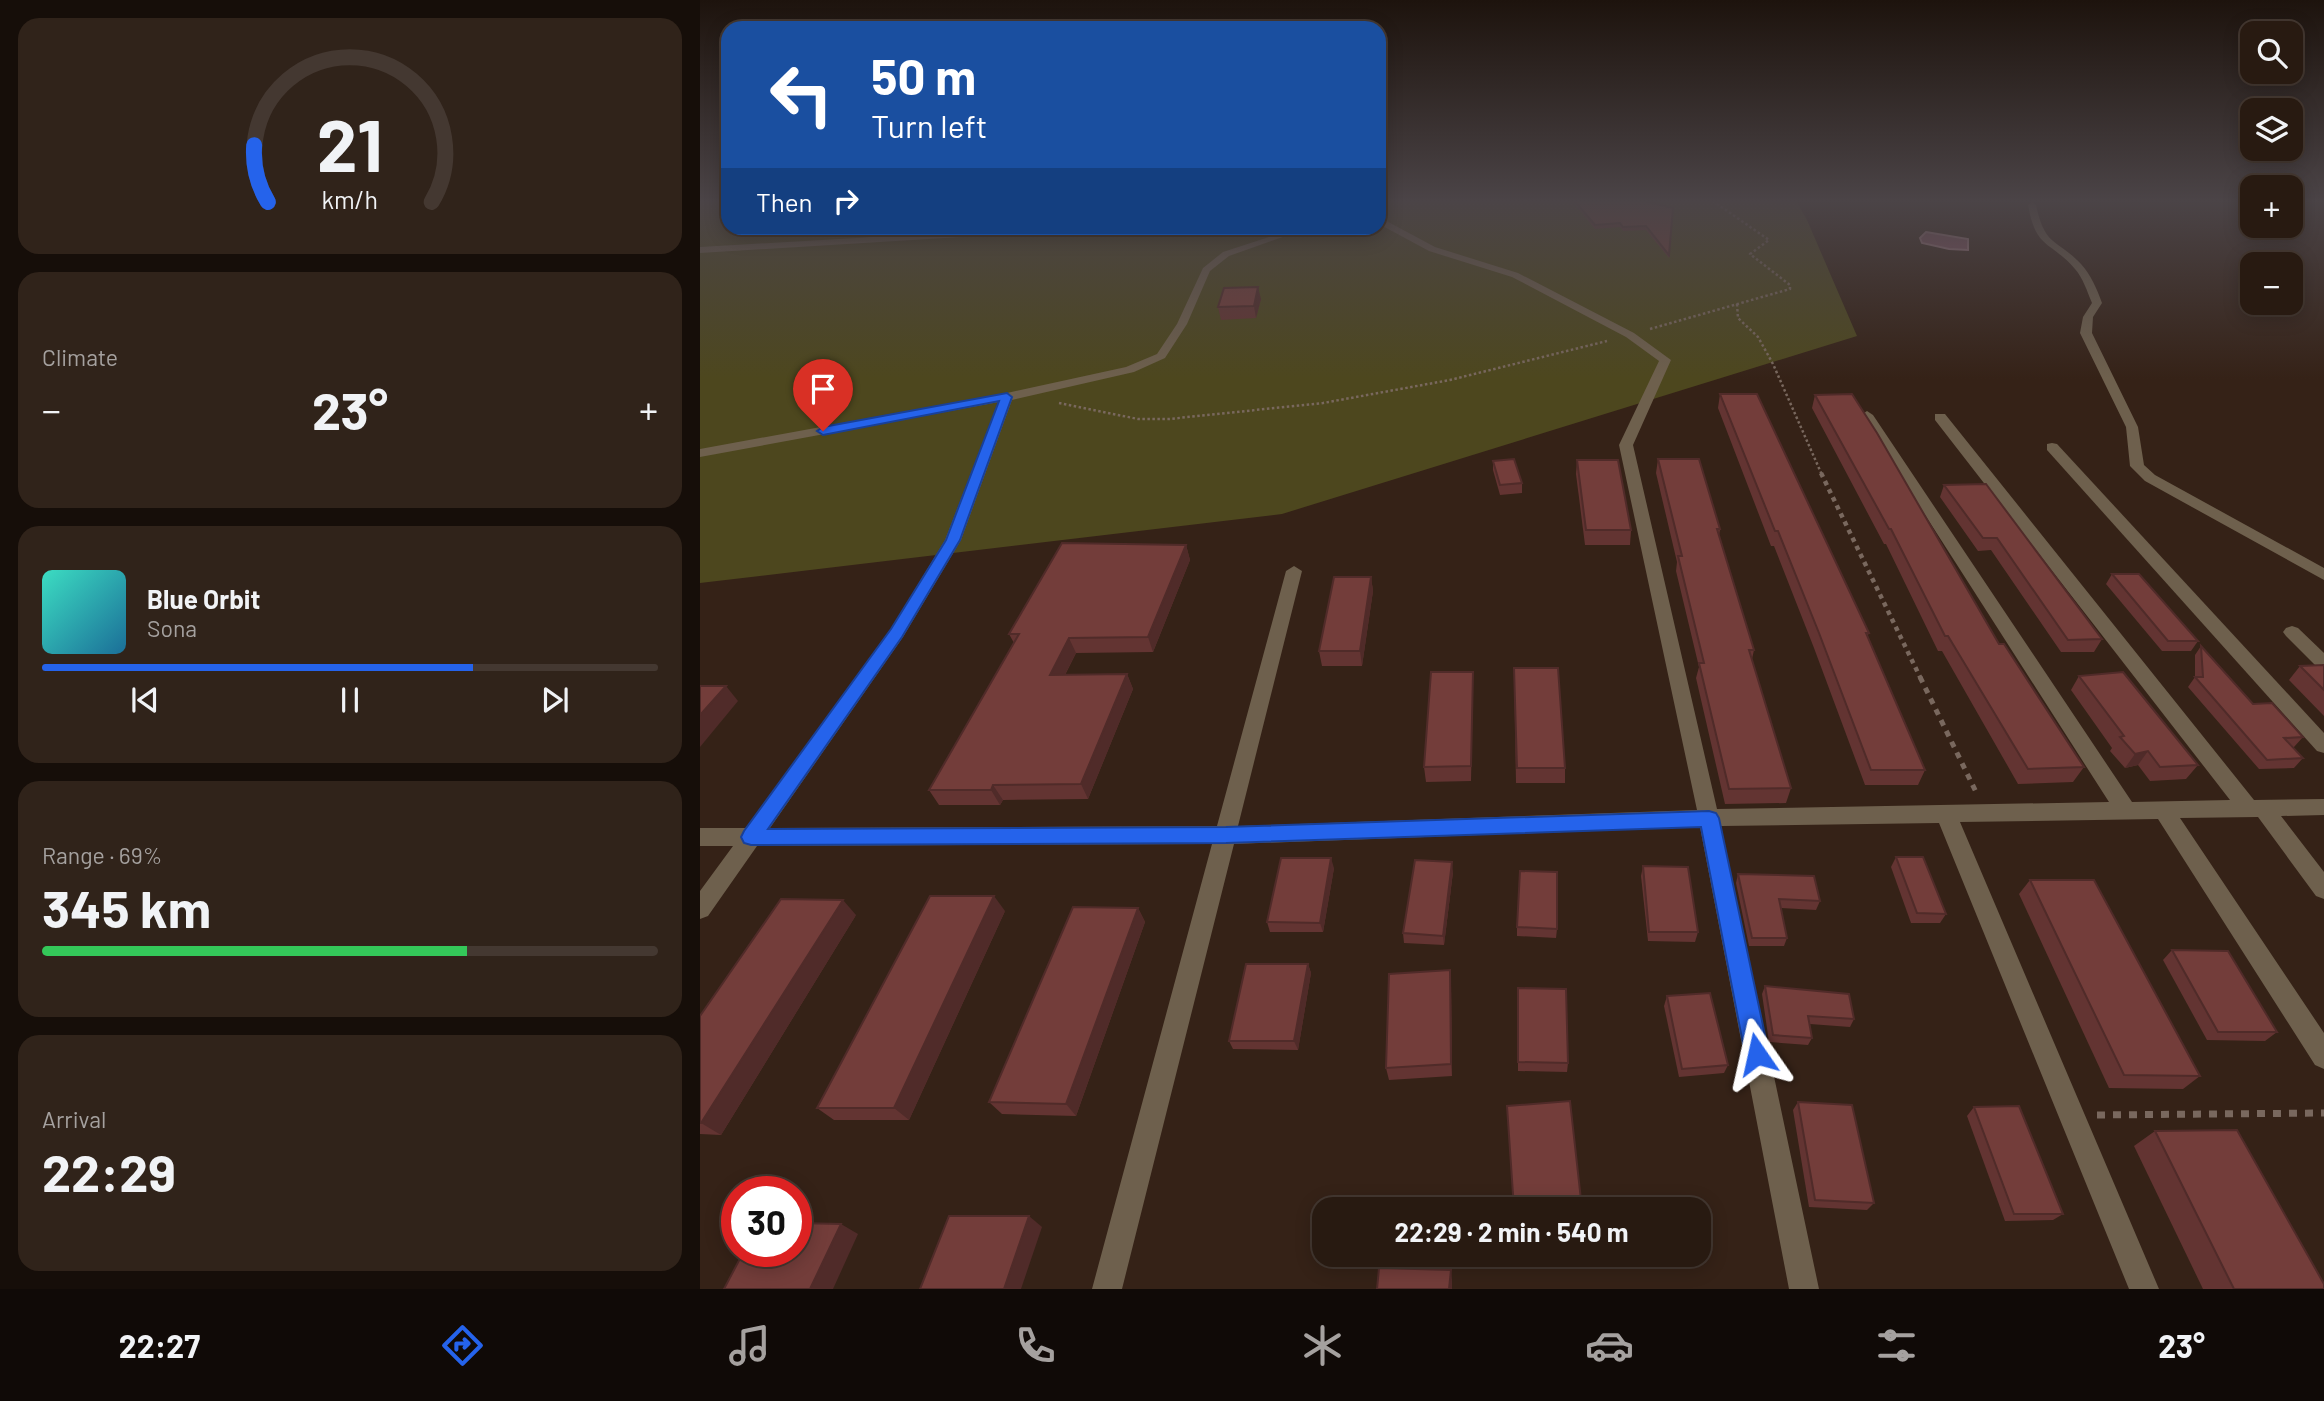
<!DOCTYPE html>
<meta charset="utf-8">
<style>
:root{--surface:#281a11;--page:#30231a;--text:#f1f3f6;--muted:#a5a19f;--line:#443831;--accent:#2563eb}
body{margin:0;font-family:Barlow,sans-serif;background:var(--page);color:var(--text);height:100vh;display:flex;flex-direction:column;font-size:26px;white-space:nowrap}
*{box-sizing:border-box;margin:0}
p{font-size:23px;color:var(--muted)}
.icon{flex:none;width:38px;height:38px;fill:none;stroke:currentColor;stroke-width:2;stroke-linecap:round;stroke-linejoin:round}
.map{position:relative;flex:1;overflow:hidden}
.drawer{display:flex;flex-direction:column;gap:18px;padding:18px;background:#160e09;width:700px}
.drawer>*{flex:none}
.hud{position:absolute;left:21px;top:21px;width:665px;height:214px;border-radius:21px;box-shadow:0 4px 18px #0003,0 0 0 2px var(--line);background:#1a4fa0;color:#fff;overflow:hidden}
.buttons{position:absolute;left:1540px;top:21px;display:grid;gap:14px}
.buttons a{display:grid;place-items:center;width:63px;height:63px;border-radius:14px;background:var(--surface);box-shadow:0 4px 18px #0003,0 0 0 2px var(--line);font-size:35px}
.speed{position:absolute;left:21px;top:1176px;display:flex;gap:14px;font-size:35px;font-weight:700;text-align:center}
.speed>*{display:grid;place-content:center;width:91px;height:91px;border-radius:50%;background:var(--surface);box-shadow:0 4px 18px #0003,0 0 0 2px var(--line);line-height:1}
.speed .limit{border:10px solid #d22;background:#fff;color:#111}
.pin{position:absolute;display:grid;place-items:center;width:60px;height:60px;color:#fff;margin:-72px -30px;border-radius:50% 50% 50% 0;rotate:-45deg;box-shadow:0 0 7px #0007}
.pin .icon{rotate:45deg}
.me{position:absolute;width:77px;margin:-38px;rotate:349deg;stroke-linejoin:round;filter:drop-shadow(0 0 5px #0008)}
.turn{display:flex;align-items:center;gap:24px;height:147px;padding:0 35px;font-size:32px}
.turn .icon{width:91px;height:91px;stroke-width:2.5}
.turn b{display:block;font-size:49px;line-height:60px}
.then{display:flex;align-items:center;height:66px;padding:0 35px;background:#0003;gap:14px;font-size:26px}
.big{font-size:52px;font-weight:700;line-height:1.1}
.drawer .card{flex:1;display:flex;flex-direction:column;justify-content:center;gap:10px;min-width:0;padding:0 24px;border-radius:21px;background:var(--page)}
.drawer .dial{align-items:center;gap:0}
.dial svg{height:182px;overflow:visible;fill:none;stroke:var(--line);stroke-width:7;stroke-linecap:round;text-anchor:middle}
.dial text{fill:var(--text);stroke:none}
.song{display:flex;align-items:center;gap:21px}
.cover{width:84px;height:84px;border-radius:10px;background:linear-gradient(135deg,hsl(170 70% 55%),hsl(200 70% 35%))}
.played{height:7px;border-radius:4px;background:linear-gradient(90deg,var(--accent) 70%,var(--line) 70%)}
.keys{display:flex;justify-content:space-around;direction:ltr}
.heat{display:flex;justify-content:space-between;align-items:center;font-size:38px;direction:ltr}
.charge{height:10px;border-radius:5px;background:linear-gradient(90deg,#34c759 69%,var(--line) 0)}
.trip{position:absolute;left:612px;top:1197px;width:399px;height:70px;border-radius:21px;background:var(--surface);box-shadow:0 4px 18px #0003,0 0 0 2px var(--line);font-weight:700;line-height:70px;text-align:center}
.dock{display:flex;height:112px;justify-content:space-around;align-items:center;background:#100a07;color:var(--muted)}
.dock .icon{width:49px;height:49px}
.dock .current{color:var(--accent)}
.dock b{font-size:32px;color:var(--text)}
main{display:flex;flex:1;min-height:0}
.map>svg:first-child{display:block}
.green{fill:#4d471e}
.water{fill:#8d576a;stroke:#aa808b;stroke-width:2}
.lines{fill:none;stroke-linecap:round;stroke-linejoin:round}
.path-far3{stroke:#79685e;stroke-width:2.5;stroke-dasharray:2.5 2.5;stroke-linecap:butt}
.path-far2{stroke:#79685e;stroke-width:4.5;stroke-dasharray:4.5 4.5;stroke-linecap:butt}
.path-far1{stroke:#79685e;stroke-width:5;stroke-dasharray:6 6;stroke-linecap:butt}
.path{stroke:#79685e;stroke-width:7;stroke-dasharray:8 8;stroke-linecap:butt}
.street{fill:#6e604d;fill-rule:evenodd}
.wall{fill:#633432}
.shaded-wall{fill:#502b29}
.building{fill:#733d3a;stroke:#502b29;stroke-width:2}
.route{fill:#2563eb;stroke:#184099;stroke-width:2}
</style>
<main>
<section class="drawer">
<div class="card dial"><svg viewBox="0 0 100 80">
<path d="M14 69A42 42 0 1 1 86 69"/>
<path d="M14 69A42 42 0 0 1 8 44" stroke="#2563eb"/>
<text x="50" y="56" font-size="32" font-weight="700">21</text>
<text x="50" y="72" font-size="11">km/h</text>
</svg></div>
<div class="card"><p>Climate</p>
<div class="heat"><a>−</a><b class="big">23°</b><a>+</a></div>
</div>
<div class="card">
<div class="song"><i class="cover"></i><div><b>Blue Orbit</b><p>Sona</p></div></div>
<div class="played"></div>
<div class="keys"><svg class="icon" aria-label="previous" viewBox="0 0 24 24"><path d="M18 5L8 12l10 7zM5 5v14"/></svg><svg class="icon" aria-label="pause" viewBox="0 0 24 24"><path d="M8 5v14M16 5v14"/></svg><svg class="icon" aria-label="next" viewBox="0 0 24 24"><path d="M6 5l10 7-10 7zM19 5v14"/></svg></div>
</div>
<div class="card"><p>Range · 69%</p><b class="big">345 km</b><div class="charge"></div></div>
<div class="card"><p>Arrival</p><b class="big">22:29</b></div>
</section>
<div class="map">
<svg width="1624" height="1289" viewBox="0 0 1624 1289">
<rect width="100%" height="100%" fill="#352217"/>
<polygon class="green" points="0,199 28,199 28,228 679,228 679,199 1095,199 1107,220 1157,336 582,514 0,583"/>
<polygon class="water" points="1226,232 1268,239 1268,250 1249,249 1222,243 1220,238"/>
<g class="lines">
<g class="path-far3">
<polyline points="1037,304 1038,318 1058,337 1073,364 1122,475"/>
<polyline points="950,329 1090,289 1090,285 1050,254 1069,240 1010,199"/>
<polyline points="359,403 438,419 469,419 623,403 750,380 907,341"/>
</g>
<polyline class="path-far2" points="1121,473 1221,679"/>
<polyline class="path-far1" points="1220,677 1277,794"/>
<polyline class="path" points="1397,1115 1624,1113"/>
<g class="street">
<path d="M1332,202l4,3c9,42 20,33 45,59 10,11 16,25 21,39l-9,14 -1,16 46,94 6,38 11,10 169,93v12l-179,-99 -15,-15 -4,-39 -46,-94 3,-16 9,-14c-5,-12 -9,-25 -17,-34 -25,-29 -39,-19 -47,-64z"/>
<polygon points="679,217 735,247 818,273 934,333 971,360 933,445 1017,809 1409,802 1161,415 1167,411 1173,415 1432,802 1530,800 1235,420 1235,414 1245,414 1554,800 1624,799 1624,815 1581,816 1624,872 1624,899 1616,896 1558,817 1480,818 1624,1033 1624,1069 1615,1065 1458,819 1260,822 1459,1289 1429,1289 1239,823 1021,826 1119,1289 1089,1289 1000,827 534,844 422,1289 392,1289 512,844 57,846 8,916 0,919 0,891 33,846 0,846 0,828 46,828 191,629 245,540 299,402 0,457 0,449 307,393 426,367 457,354 477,324 503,268 523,252 597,228 608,228 529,256 510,271 487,324 465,358 434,372 312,400 261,540 203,637 70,828 517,826 586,571 594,566 602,571 538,826 997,810 919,445 959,361 926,337 812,277 729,251 679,224"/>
<polygon points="326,228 365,228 361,231 0,253 0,247"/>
<polygon points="1352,443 1357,444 1624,733 1624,753 1617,751 1347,450 1347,444"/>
<polygon points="1592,626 1598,628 1624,653 1624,670 1618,668 1586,636 1583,632 1586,628"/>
</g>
</g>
<g class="wall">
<polygon points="873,199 973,208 969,258 946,230 923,231 920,227 895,229 873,202"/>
<polygon points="561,299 556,318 521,320 518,307"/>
<polygon points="1020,394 1169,633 1167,637 1225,770 1218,785 1165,785 1114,648 1074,546 1071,546 1018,408"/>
<polygon points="1115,395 1299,644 1384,767 1373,782 1318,784 1242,651 1238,651 1186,544 1184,544 1112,408"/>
<polygon points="958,459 1020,529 1019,536 1054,650 1052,659 1091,788 1086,803 1025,804 996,678 999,667 976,571 977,562 956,473"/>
<polygon points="877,460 931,530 930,545 885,545 876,474"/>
<polygon points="793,461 822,483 822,493 800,495 793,470"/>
<polygon points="1244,485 1402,639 1394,652 1361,652 1291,550 1278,551 1240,497"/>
<polygon points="486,545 490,560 453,652 376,653 365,675 427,674 433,689 388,799 303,800 300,805 239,805 229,790 314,643 309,634"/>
<polygon points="1412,574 1498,641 1491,651 1462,651 1406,584"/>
<polygon points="671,577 673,591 662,666 622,666 619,651"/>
<polygon points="1501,646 1553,704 1603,737 1594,747 1593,747 1603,758 1594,768 1559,769 1488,687 1495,677 1495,655"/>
<polygon points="1624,665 1624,716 1589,680 1600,666"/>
<polygon points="814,668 865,768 865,783 816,783"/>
<polygon points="1379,676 1498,765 1486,779 1450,781 1438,765 1425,768 1410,751 1412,748 1371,690"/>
<polygon points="773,687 771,781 726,782 724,767"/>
<polygon points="1196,857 1246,914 1240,923 1211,923 1191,867"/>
<polygon points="943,866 998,932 995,942 948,941 941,876"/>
<polygon points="634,868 623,932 570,932 567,922"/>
<polygon points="753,872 744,945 704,943 703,933"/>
<polygon points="1038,874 1120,901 1116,910 1081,908 1087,938 1084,946 1049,946 1036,883"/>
<polygon points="1330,880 1500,1076 1483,1089 1409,1088 1319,894"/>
<polygon points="438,908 445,922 376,1116 302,1114 289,1102"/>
<polygon points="305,911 209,1120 134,1120 117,1108"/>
<polygon points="156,915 21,1135 0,1134 0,1016"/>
<polygon points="817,927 857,929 856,938 817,936"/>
<polygon points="1472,950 1577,1032 1565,1041 1507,1040 1463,960"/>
<polygon points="608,964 611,973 598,1050 533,1049 529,1041"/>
<polygon points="751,984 752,1076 689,1080 686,1068"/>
<polygon points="1065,986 1154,1019 1150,1027 1110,1024 1112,1038 1108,1045 1069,1042 1062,994"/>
<polygon points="818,988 868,1063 867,1072 818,1071"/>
<polygon points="967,996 1028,1065 1024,1073 979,1077 964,1006"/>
<polygon points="1098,1102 1174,1203 1167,1210 1109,1207 1093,1110"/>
<polygon points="1274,1107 1363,1214 1353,1220 1305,1221 1267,1116"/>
<polygon points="1455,1131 1624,1289 1503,1289 1434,1146"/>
</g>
<g class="shaded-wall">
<polygon points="558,287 561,299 556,318 554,306"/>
<polygon points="486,545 490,560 453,652 448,637"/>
<polygon points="671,577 673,591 662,666 660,651"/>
<polygon points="369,638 376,653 357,690 350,675"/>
<polygon points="427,674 433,689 388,799 381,784"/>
<polygon points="26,686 38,701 0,747 0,715"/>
<polygon points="1448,751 1438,765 1425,768 1435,754"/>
<polygon points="293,785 303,800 300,805 291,790"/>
<polygon points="631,858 634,868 623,932 620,923"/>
<polygon points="752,862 753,872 744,945 743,936"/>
<polygon points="294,896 305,911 209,1120 194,1108"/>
<polygon points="143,900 156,915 21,1135 1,1123"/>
<polygon points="438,908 445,922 376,1116 366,1104"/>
<polygon points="608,964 611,973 598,1050 594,1041"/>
<polygon points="750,970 751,984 752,1076 751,1064"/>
<polygon points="329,1216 342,1227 321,1289 304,1289"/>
<polygon points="141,1224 158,1234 133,1289 110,1289"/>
<polygon points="751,1270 752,1279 752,1289 749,1289"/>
</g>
<g class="building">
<polygon points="873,199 937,199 973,208 969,255 946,226 923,227 920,223 895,225"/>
<polygon points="558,287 554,306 518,307 524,288"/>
<polygon points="1020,394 1057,394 1169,633 1166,633 1225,770 1171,770 1119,633 1078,531 1075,531"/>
<polygon points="1152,394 1177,433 1299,644 1304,644 1384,767 1328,769 1248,636 1245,636 1191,529 1189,529 1115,395"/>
<polygon points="814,459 822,483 800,485 793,461"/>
<polygon points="958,459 999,459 1020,529 1017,529 1054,650 1049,650 1091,788 1029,789 999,663 1004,663 978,556 982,556"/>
<polygon points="877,460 918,460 931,530 886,530"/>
<polygon points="1286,484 1402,639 1368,640 1297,538 1283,538 1244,485"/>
<polygon points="362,543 486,545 448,637 369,638 350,675 427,674 381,784 293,785 291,790 229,790 319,634 309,634"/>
<polygon points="1412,574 1439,574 1498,641 1468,641"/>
<polygon points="634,577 671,577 660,651 619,651"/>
<polygon points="1501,646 1553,704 1572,703 1603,737 1584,738 1603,758 1567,760 1495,677 1503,677"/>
<polygon points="1624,665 1624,690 1600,666"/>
<polygon points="814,668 858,668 865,768 817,768"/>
<polygon points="731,672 773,672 771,766 724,767"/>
<polygon points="1423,672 1498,765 1460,767 1448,751 1435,754 1420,737 1424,736 1379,676"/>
<polygon points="0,686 26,686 0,715"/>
<polygon points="1196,857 1223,857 1246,914 1217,913"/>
<polygon points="581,858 631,858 620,923 567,922"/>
<polygon points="715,860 752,862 743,936 703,933"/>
<polygon points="943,866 988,867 998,932 949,932"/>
<polygon points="820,871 857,872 857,929 817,927"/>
<polygon points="1038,874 1114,876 1120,901 1079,899 1087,938 1052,938"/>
<polygon points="1330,880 1394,880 1500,1076 1424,1075"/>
<polygon points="230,896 294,896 194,1108 117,1108"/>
<polygon points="81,899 143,900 1,1123 0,1123 0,1016"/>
<polygon points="373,907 438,908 366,1104 289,1102"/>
<polygon points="1472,950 1528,951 1577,1032 1518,1032"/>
<polygon points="546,964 608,964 594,1041 529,1041"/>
<polygon points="750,970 751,1064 686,1068 689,974"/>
<polygon points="1065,986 1149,994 1154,1019 1108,1016 1112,1038 1073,1035"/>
<polygon points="818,988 866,989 868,1063 818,1062"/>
<polygon points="1010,993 1028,1065 982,1069 967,996"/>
<polygon points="870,1101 882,1209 814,1209 807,1106"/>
<polygon points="1098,1102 1152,1105 1174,1203 1115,1200"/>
<polygon points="1319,1106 1363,1214 1314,1214 1274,1107"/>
<polygon points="1537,1130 1624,1284 1624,1289 1534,1289 1455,1131"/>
<polygon points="249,1216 329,1216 304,1289 220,1289"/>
<polygon points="96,1223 141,1224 110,1289 24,1289 44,1251 96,1251"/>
<polygon points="679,1268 751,1270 749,1289 677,1289"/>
</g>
<linearGradient id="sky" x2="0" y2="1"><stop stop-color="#1d130d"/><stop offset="0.53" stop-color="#4b4447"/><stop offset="1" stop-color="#4b4447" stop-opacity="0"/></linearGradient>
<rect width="1624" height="379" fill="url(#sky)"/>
<polygon class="route" points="307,393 312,397 260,540 202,637 68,829 526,827 1009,811 1016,813 1019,818 1069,1054 1065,1062 1057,1066 1048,1062 1045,1054 1001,827 526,843 51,845 44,843 41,837 44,831 191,629 246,540 299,401 123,435 117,431 123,427"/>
</svg>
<div class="buttons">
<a><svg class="icon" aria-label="search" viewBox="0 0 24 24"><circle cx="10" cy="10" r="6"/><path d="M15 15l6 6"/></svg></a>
<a><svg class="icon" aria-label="layers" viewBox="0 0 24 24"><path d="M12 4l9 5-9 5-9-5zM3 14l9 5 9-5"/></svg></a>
<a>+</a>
<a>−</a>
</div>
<div class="speed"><div class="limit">30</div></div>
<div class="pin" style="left:123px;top:431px;background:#d93025"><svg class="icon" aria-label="arrive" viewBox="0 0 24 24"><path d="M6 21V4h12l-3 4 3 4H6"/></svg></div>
<svg class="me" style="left:1057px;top:1054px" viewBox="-20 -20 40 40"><path d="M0-17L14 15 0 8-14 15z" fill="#2563eb" stroke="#fff" stroke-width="4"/></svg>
<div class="trip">22:29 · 2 min · 540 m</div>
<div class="hud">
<div class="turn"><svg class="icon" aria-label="left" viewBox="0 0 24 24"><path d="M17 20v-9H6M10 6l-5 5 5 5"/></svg><div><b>50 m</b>Turn left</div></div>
<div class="then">Then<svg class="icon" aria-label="right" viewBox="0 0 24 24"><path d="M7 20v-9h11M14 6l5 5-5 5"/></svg></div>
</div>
</div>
</main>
<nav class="dock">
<b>22:27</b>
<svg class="icon current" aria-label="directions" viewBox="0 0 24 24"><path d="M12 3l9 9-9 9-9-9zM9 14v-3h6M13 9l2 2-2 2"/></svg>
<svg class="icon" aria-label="music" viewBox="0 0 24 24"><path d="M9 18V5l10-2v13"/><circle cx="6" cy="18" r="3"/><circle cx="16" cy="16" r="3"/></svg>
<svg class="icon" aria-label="phone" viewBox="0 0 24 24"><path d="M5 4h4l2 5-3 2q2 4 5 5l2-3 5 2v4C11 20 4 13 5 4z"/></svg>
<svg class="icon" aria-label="climate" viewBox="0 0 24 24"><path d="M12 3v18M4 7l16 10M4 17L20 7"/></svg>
<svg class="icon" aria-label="car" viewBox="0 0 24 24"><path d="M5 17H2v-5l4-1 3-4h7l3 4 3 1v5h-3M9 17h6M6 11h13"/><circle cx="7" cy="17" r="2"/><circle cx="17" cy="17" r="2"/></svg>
<svg class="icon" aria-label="filters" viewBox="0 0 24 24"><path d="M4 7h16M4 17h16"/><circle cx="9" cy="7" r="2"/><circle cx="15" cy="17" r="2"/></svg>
<b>23°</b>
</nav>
